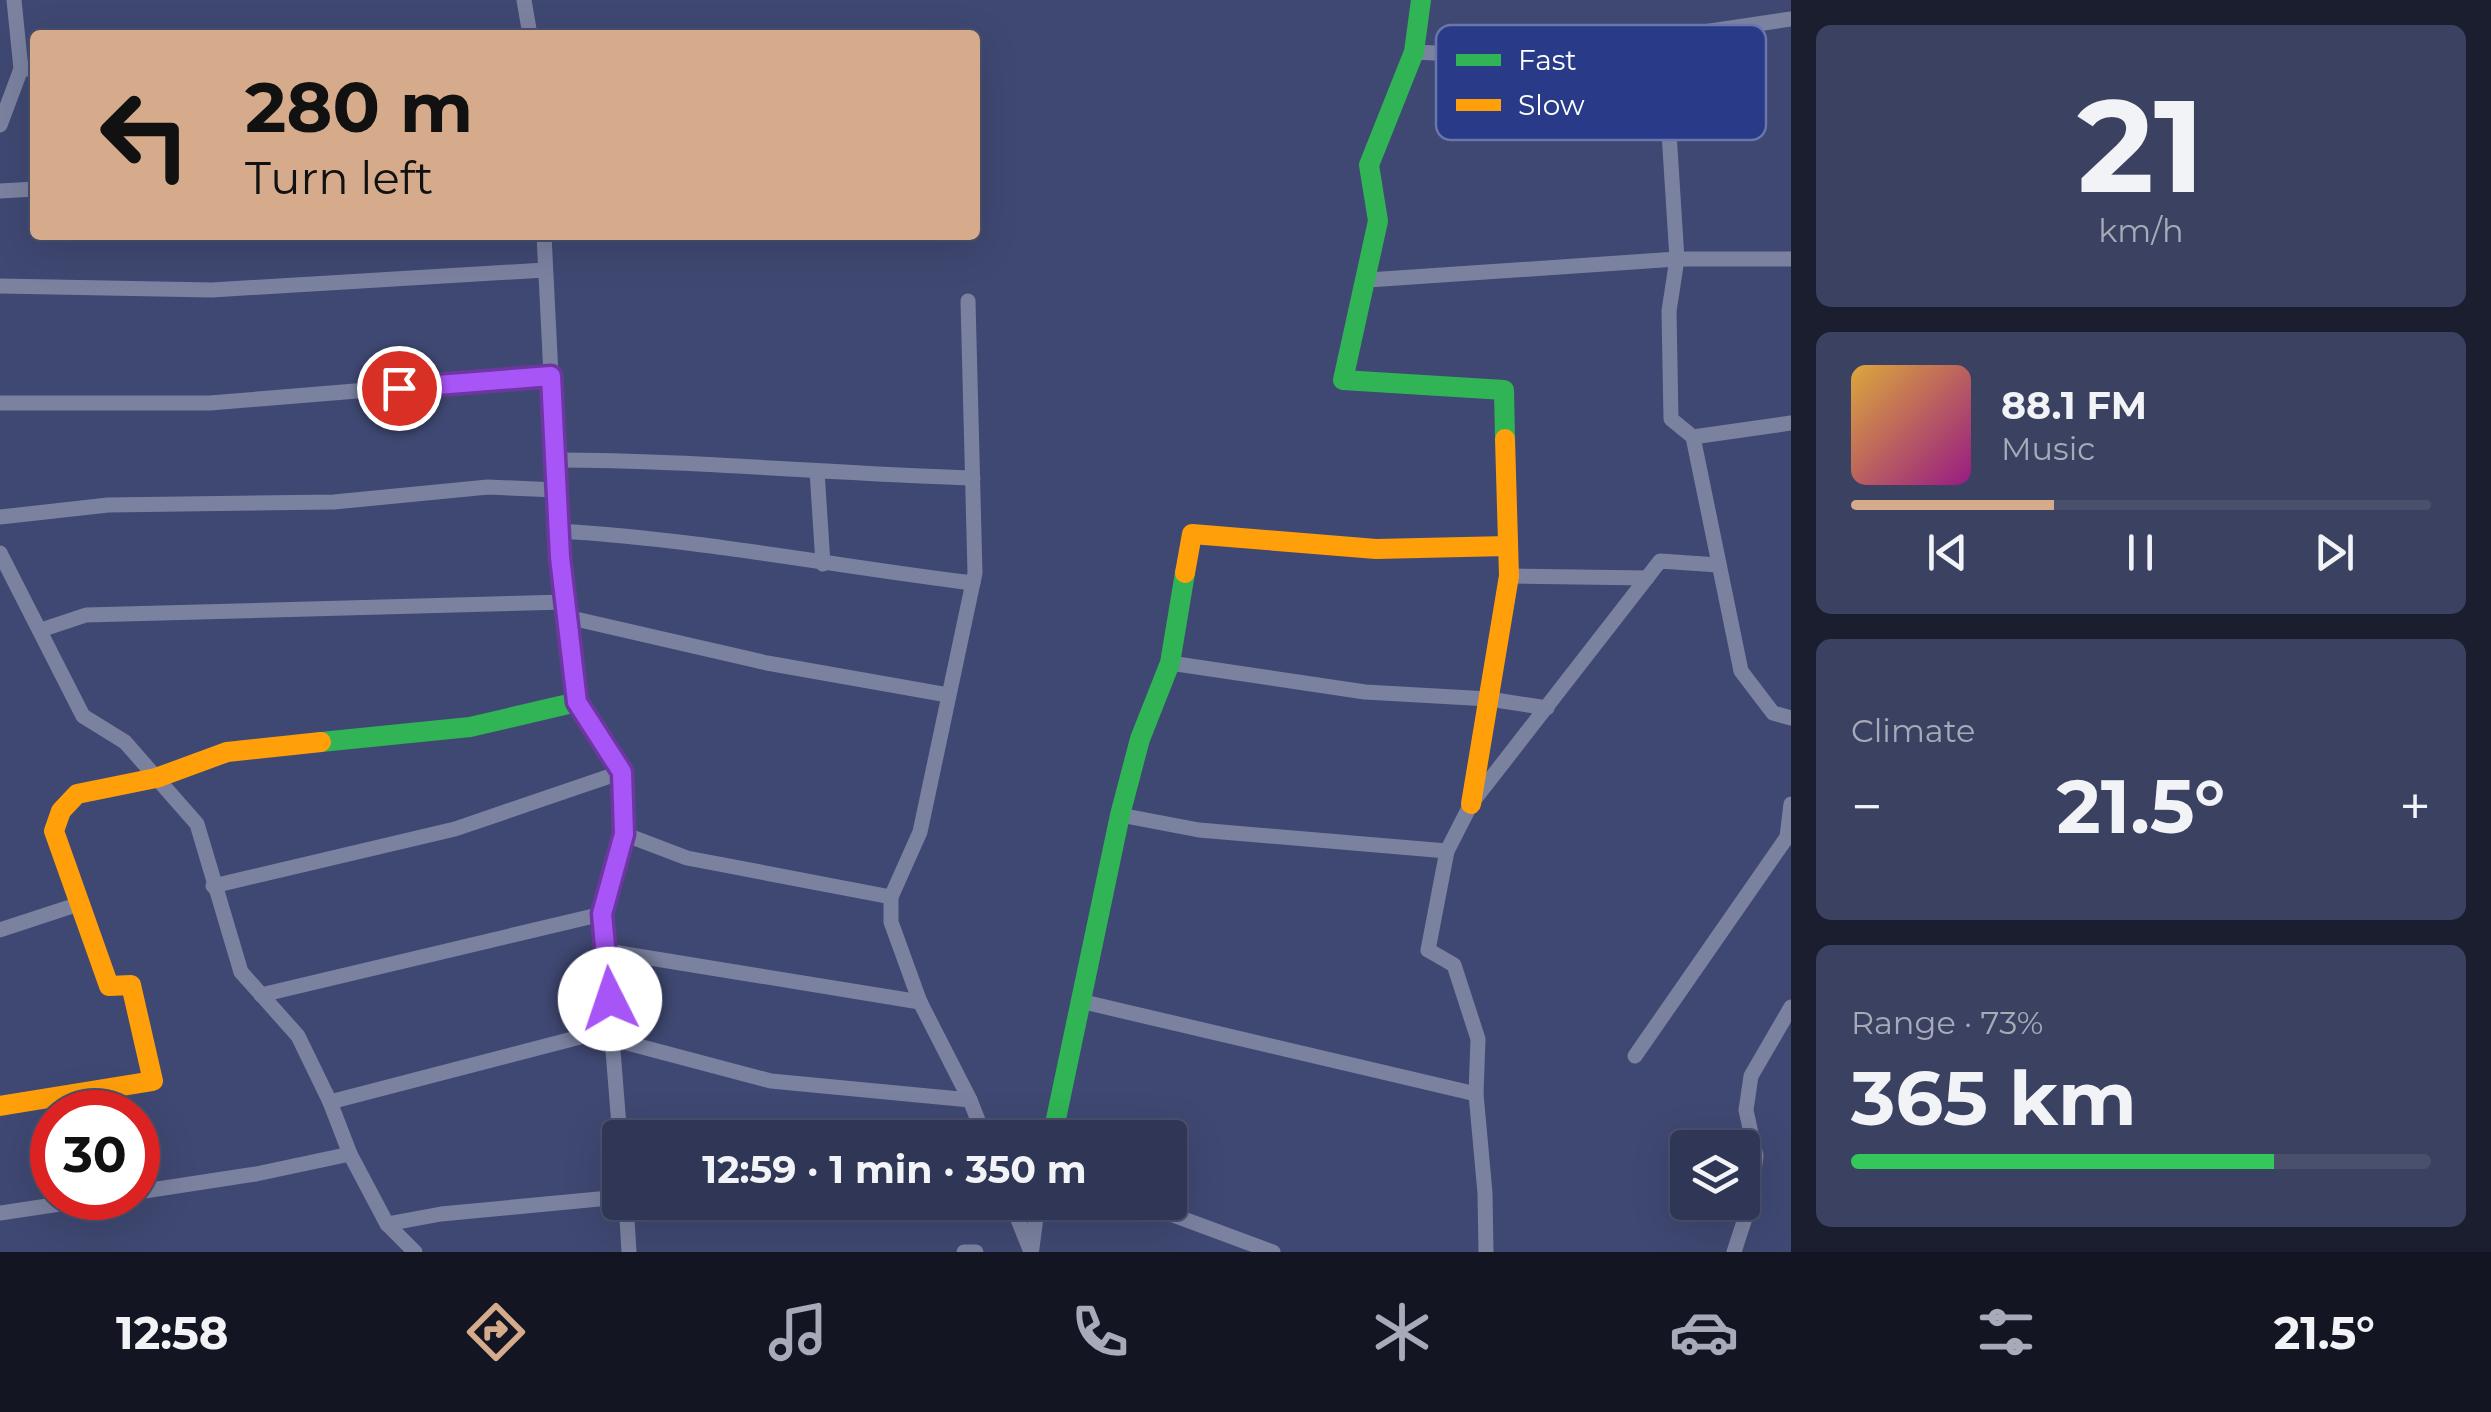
<!DOCTYPE html>
<meta charset="utf-8">
<style>
:root{--surface:#2f3656;--page:#3b4160;--text:#f1f3f6;--muted:#a7abb9;--line:#4a506c;--accent:#d6ab8b}
body{margin:0;font-family:Montserrat,sans-serif;background:var(--page);color:var(--text);height:100vh;display:flex;flex-direction:column;font-size:38px;white-space:nowrap}
*{box-sizing:border-box;margin:0}
p{font-size:32px;color:var(--muted)}
.icon{flex:none;width:55px;height:55px;fill:none;stroke:currentColor;stroke-width:2;stroke-linecap:round;stroke-linejoin:round}
.map{position:relative;flex:1;overflow:hidden}
.sheet{display:flex;flex-direction:column;gap:25px;padding:25px;background:#1a1e2f;width:700px}
.sheet>*{flex:none}
.top-card{position:absolute;left:30px;top:30px;width:950px;height:210px;border-radius:10px;box-shadow:0 10px 40px #0002,0 0 0 2px var(--line);background:#d6ab8b;color:#111;overflow:hidden}
.tools{position:absolute;left:1670px;top:1130px;display:grid;gap:20px}
.tools a{display:grid;place-items:center;width:90px;height:90px;border-radius:10px;background:var(--surface);box-shadow:0 10px 40px #0002,0 0 0 2px var(--line);font-size:50px}
.speed{position:absolute;left:30px;top:1090px;display:flex;gap:20px;font-size:50px;font-weight:700;text-align:center}
.speed>*{display:grid;place-content:center;width:130px;height:130px;border-radius:50%;background:var(--surface);box-shadow:0 10px 40px #0002,0 0 0 2px var(--line);line-height:1}
.speed .limit{border:15px solid #d22;background:#fff;color:#111}
.pin{position:absolute;display:grid;place-items:center;width:85px;height:85px;color:#fff;margin:-42px;border:5px solid #fff;border-radius:50%;box-shadow:0 2px 10px #0007}
.me{position:absolute;width:110px;margin:-55px;rotate:356deg;stroke-linejoin:round;filter:drop-shadow(0 0 8px #0008)}
.turn{display:flex;align-items:center;gap:35px;height:210px;padding:0 50px;font-size:45px}
.turn .icon{width:130px;height:130px;stroke-width:2.5}
.turn b{display:block;font-size:70px;line-height:85px}
.big{font-size:75px;font-weight:700;line-height:1.1}
.sheet .widget{flex:1;display:flex;flex-direction:column;justify-content:center;gap:15px;min-width:0;padding:0 35px;border-radius:15px;background:var(--page)}
.sheet .dial{align-items:center;gap:0}
.dial b{font-size:130px;line-height:1}
.song{display:flex;align-items:center;gap:30px}
.cover{width:120px;height:120px;border-radius:15px;background:linear-gradient(135deg,hsl(40 70% 55%),hsl(310 70% 35%))}
.played{height:10px;border-radius:5px;background:linear-gradient(90deg,var(--accent) 35%,var(--line) 35%)}
.keys{display:flex;justify-content:space-around;direction:ltr}
.heat{display:flex;justify-content:space-between;align-items:center;font-size:55px;direction:ltr}
.charge{height:15px;border-radius:8px;background:linear-gradient(90deg,#34c759 73%,var(--line) 0)}
.trip{position:absolute;left:602px;top:1120px;width:585px;height:100px;border-radius:10px;background:var(--surface);box-shadow:0 10px 40px #0002,0 0 0 2px var(--line);font-weight:700;line-height:100px;text-align:center}
.dock{display:flex;height:160px;justify-content:space-around;align-items:center;background:#131622;color:var(--muted)}
.dock .icon{width:70px;height:70px}
.dock .active{color:var(--accent)}
.dock b{font-size:45px;color:var(--text)}
main{display:flex;flex:1;min-height:0}
.map>svg:first-child{display:block}
.lines{fill:none;stroke-linecap:round;stroke-linejoin:round}
.street{stroke:#7b82a0;stroke-width:15}
.fast{stroke:#30b455;stroke-width:20}
.slow{stroke:#ff9f0a;stroke-width:20}
.route-casing{stroke:#6d37a1;stroke-width:25}
.route{stroke:#a855f7;stroke-width:18}
.key{fill:#293b88;stroke:#6976ac;stroke-width:2.5}
.key-label{font-size:28px;fill:#fff}
</style>
<main>
<div class="map">
<svg width="1791" height="1252" viewBox="0 0 1791 1252">
<rect width="100%" height="100%" fill="#3f4872"/>
<g class="lines">
<g class="street">
<polyline points="14,0 21,69 35,69"/>
<polyline points="524,0 530,35"/>
<polyline points="1663,38 1677,259 1669,311 1671,419 1693,437 1741,671 1773,713 1791,718"/>
<polyline points="1414,52 1499,56 1508,50 1663,38 1791,19"/>
<polyline points="0,125 21,69"/>
<polyline points="0,191 35,189"/>
<polyline points="544,235 560,557 577,702 622,772 624,834 602,914 620,1138"/>
<polyline points="1368,280 1677,259 1791,259"/>
<polyline points="0,286 212,290 545,270"/>
<polyline points="968,301 975,573 920,832 891,897 891,922 920,1002 970,1100 985,1138"/>
<polyline points="0,403 210,403 551,375"/>
<polyline points="1693,437 1791,423"/>
<path d="M555,460c140,0 278,14 418,18"/>
<polyline points="817,471 823,564"/>
<polyline points="0,517 108,505 334,502 488,487 557,490"/>
<path d="M559,531c139,8 276,35 414,52"/>
<polyline points="0,553 83,716 125,742 197,824 241,972 298,1036 330,1102 350,1154 387,1224 415,1252"/>
<polyline points="1509,576 1647,578"/>
<polyline points="567,617 767,663 948,695"/>
<polyline points="41,630 86,615 565,602"/>
<polyline points="1170,663 1365,692 1489,699 1547,708"/>
<polyline points="1120,815 1199,830 1447,851"/>
<polyline points="624,834 687,858 891,897"/>
<polyline points="213,886 455,829 622,772"/>
<polyline points="0,930 79,904"/>
<polyline points="607,951 920,1002"/>
<polyline points="261,995 602,914"/>
<polyline points="1080,1001 1476,1094"/>
<polyline points="612,1039 771,1081 970,1100"/>
<polyline points="1635,1056 1787,837 1791,804"/>
<polyline points="330,1102 611,1029"/>
<polyline points="138,1192 256,1174 350,1154"/>
<polyline points="626,1202 629,1252"/>
<polyline points="1011,1202 1031,1252"/>
<polyline points="1138,1202 1273,1252"/>
<polyline points="0,1213 100,1198"/>
<polyline points="387,1224 441,1214 620,1197"/>
<polyline points="1032,1248 1038,1202"/>
<polyline points="964,1252 976,1252"/>
<polyline points="1486,1252 1485,1193 1476,1094 1478,1039 1454,965 1428,950 1447,851 1471,804 1660,561 1718,565"/>
<polyline points="1734,1252 1749,1206 1756,1156 1746,1110 1751,1076 1791,1007"/>
</g>
<g class="fast">
<polyline points="1421,0 1414,52 1369,165 1378,221 1343,380 1504,390 1505,439"/>
<polyline points="321,742 470,727 577,702"/>
<polyline points="1052,1138 1120,815 1140,739 1170,663 1185,573"/>
</g>
<g class="slow">
<polyline points="1185,573 1192,534 1376,549 1507,546"/>
<polyline points="1471,804 1509,576 1505,439"/>
<polyline points="0,1106 153,1081 131,985 109,986 54,831 61,811 77,794 156,778 227,752 321,742"/>
</g>
</g>
<g class="lines">
<g class="route-casing">
<polyline id="route" points="399,388 551,376 560,557 577,702 622,772 624,834 602,914 610,999"/>
</g>
<use href="#route" class="route"/>
</g>
<rect x="1436" y="25" width="330" height="115" rx="15" class="key"/>
<rect x="1456" y="54" width="45" height="12" fill="#30b455"/>
<rect x="1456" y="99" width="45" height="12" fill="#ff9f0a"/>
<g class="key-label">
<text x="1518" y="70">Fast</text>
<text x="1518" y="115">Slow</text>
</g>
</svg>
<div class="tools">
<a><svg class="icon" aria-label="layers" viewBox="0 0 24 24"><path d="M12 4l9 5-9 5-9-5zM3 14l9 5 9-5"/></svg></a>
</div>
<div class="speed"><div class="limit">30</div></div>
<div class="pin" style="left:399px;top:388px;background:#d93025"><svg class="icon" aria-label="arrive" viewBox="0 0 24 24"><path d="M6 21V4h12l-3 4 3 4H6"/></svg></div>
<svg class="me" style="left:610px;top:999px" viewBox="-20 -20 40 40"><circle r="19" fill="#fff"/><path d="M0-13L10 11 0 6-10 11z" fill="#a855f7"/></svg>
<div class="trip">12:59 · 1 min · 350 m</div>
<div class="top-card">
<div class="turn"><svg class="icon" aria-label="left" viewBox="0 0 24 24"><path d="M17 20v-9H6M10 6l-5 5 5 5"/></svg><div><b>280 m</b>Turn left</div></div>
</div>
</div>
<section class="sheet">
<div class="widget dial"><b>21</b><p>km/h</p></div>
<div class="widget">
<div class="song"><i class="cover"></i><div><b>88.1 FM</b><p>Music</p></div></div>
<div class="played"></div>
<div class="keys"><svg class="icon" aria-label="previous" viewBox="0 0 24 24"><path d="M18 5L8 12l10 7zM5 5v14"/></svg><svg class="icon" aria-label="pause" viewBox="0 0 24 24"><path d="M8 5v14M16 5v14"/></svg><svg class="icon" aria-label="next" viewBox="0 0 24 24"><path d="M6 5l10 7-10 7zM19 5v14"/></svg></div>
</div>
<div class="widget"><p>Climate</p>
<div class="heat"><a>−</a><b class="big">21.5°</b><a>+</a></div>
</div>
<div class="widget"><p>Range · 73%</p><b class="big">365 km</b><div class="charge"></div></div>
</section>
</main>
<nav class="dock">
<b>12:58</b>
<svg class="icon active" aria-label="directions" viewBox="0 0 24 24"><path d="M12 3l9 9-9 9-9-9zM9 14v-3h6M13 9l2 2-2 2"/></svg>
<svg class="icon" aria-label="music" viewBox="0 0 24 24"><path d="M9 18V5l10-2v13"/><circle cx="6" cy="18" r="3"/><circle cx="16" cy="16" r="3"/></svg>
<svg class="icon" aria-label="phone" viewBox="0 0 24 24"><path d="M5 4h4l2 5-3 2q2 4 5 5l2-3 5 2v4C11 20 4 13 5 4z"/></svg>
<svg class="icon" aria-label="climate" viewBox="0 0 24 24"><path d="M12 3v18M4 7l16 10M4 17L20 7"/></svg>
<svg class="icon" aria-label="car" viewBox="0 0 24 24"><path d="M5 17H2v-5l4-1 3-4h7l3 4 3 1v5h-3M9 17h6M6 11h13"/><circle cx="7" cy="17" r="2"/><circle cx="17" cy="17" r="2"/></svg>
<svg class="icon" aria-label="filters" viewBox="0 0 24 24"><path d="M4 7h16M4 17h16"/><circle cx="9" cy="7" r="2"/><circle cx="15" cy="17" r="2"/></svg>
<b>21.5°</b>
</nav>
